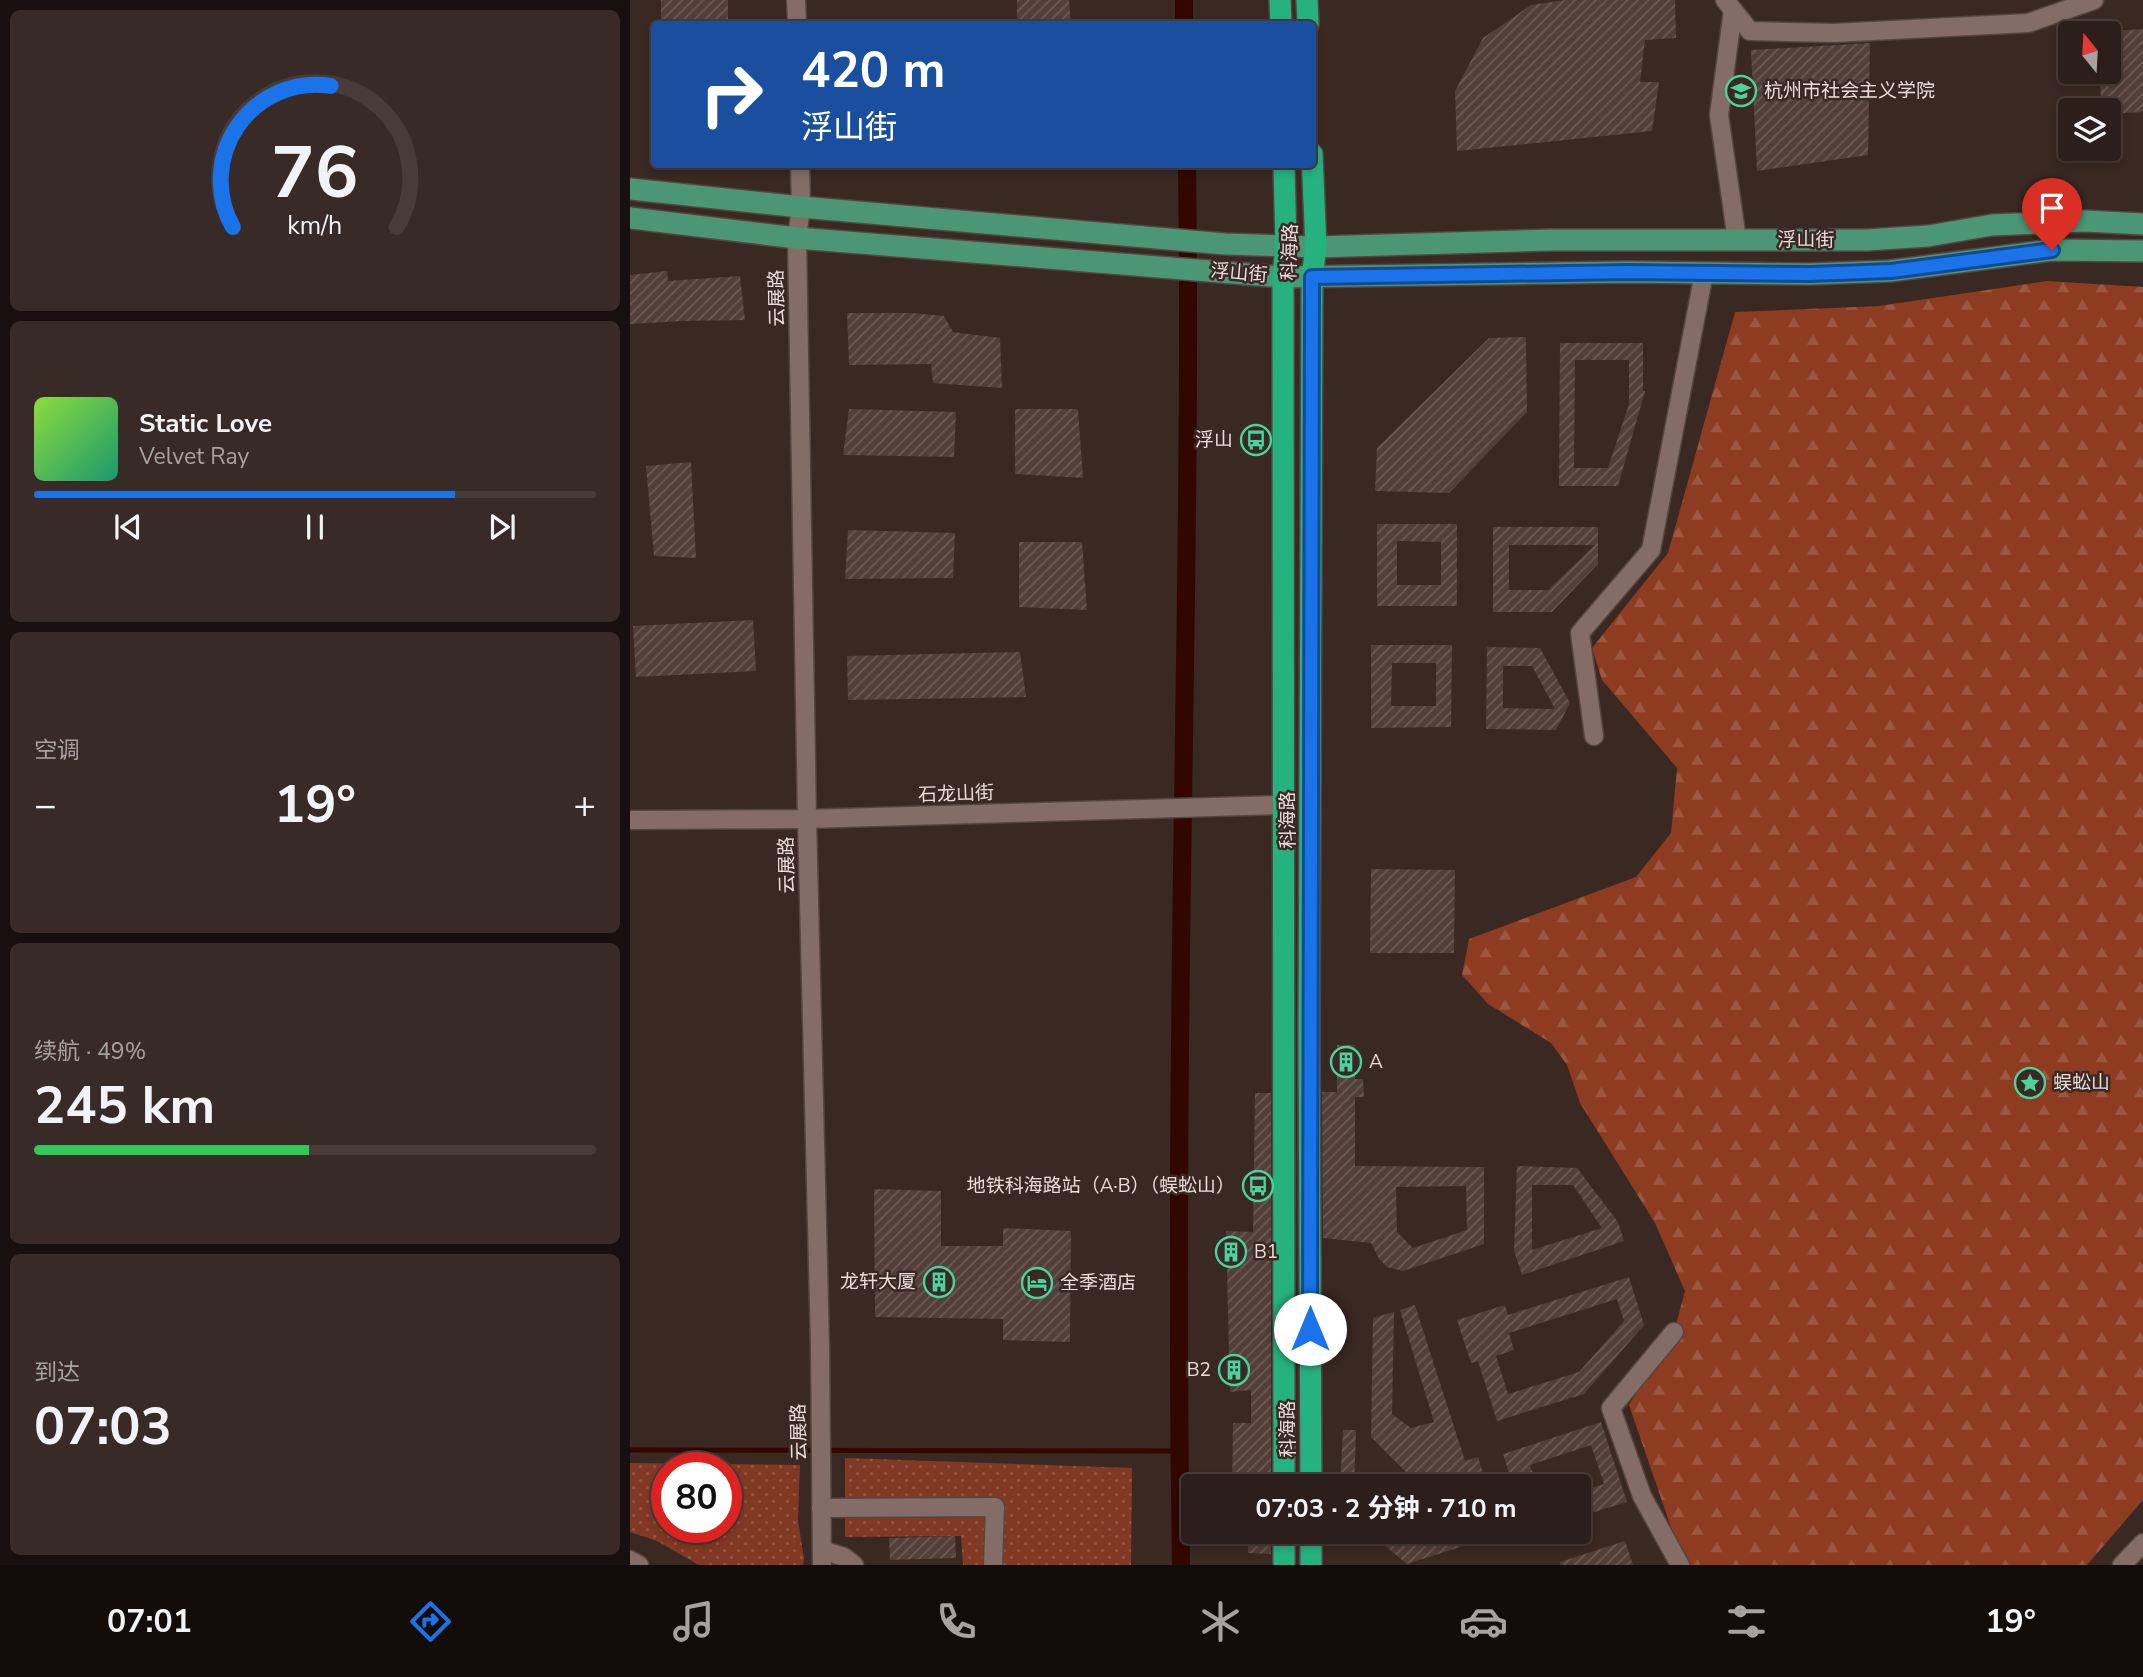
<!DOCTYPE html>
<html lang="zh">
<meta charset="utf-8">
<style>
:root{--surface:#2c1e1a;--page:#382b27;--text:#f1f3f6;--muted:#a6a2a2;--line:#483c39;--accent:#1a73e8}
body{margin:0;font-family:"Nunito Sans","Noto Sans SC",sans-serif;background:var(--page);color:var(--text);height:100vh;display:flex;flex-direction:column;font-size:26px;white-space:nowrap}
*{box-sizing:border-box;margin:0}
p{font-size:23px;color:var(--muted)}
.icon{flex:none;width:38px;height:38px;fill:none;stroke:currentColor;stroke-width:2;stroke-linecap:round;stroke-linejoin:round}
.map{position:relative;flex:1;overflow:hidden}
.side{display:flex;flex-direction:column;gap:10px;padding:10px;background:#18100e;width:630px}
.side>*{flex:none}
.top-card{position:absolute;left:21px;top:21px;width:665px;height:147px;border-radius:7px;box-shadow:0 4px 10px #0003,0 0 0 2px var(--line);background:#1a4fa0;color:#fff;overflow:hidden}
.needle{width:46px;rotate:342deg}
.fabs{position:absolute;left:1428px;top:21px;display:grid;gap:14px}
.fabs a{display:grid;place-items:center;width:63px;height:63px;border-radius:7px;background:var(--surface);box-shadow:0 4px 10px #0003,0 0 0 2px var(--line);font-size:35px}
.speed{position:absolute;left:21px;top:1452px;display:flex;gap:14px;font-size:35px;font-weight:700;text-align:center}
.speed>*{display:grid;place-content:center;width:91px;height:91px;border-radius:50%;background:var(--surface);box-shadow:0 4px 10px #0003,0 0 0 2px var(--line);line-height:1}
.speed .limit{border:10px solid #d22;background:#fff;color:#111}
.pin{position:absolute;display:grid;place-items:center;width:60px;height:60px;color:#fff;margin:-72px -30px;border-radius:50% 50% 50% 0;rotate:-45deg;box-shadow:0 0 7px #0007}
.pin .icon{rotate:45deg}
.me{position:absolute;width:77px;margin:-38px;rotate:0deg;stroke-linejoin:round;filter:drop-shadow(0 0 5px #0008)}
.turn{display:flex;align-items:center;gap:24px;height:147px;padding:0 35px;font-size:32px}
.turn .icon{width:91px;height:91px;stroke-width:2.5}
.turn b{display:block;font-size:49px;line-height:60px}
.big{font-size:52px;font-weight:700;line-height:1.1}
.side .tile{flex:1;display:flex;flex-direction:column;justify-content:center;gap:10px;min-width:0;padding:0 24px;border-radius:10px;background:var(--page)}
.side .dial{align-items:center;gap:0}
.dial svg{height:182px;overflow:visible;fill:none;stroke:var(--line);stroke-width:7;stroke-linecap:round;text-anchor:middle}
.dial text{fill:var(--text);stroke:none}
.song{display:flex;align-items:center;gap:21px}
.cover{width:84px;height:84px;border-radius:10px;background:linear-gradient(135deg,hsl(90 70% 55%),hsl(160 70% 35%))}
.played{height:7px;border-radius:4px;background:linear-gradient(90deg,var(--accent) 75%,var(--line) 75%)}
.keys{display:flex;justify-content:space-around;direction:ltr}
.heat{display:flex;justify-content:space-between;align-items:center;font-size:38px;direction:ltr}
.charge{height:10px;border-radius:5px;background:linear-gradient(90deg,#34c759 49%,var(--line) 0)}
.trip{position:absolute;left:551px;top:1474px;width:410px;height:70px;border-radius:7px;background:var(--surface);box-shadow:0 4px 10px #0003,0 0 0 2px var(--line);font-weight:700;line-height:70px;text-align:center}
.menu{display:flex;height:112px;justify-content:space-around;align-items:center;background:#120c0a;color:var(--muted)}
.menu .icon{width:49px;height:49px}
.menu .current{color:var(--accent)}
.menu b{font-size:32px;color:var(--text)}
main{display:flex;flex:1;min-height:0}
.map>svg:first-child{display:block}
.grass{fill:url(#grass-dots);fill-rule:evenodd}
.forest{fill:url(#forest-firs)}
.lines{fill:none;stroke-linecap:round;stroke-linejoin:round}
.stream{stroke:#310700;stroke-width:5}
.canal{stroke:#310700;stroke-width:18}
.building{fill:url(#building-hatch);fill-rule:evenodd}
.minor-casing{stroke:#554540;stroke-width:21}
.major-casing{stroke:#554540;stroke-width:24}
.highway-casing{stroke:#554540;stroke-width:24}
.minor{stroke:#836d66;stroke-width:18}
.major{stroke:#4b9675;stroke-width:21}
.highway{stroke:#26b27f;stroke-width:21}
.route-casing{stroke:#114b97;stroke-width:18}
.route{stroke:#1a73e8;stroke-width:12}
.labels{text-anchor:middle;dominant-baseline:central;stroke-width:5;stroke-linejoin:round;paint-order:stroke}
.poi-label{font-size:19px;fill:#e9dcd8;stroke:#3a2822;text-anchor:start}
.street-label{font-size:19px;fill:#e9dcd8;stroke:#3a2822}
</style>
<main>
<section class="side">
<div class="tile dial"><svg viewBox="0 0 100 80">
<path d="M14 69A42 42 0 1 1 86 69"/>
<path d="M14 69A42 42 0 0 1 57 7" stroke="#1a73e8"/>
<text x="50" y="56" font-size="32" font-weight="700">76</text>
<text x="50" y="72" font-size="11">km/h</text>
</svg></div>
<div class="tile">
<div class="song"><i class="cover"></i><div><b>Static Love</b><p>Velvet Ray</p></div></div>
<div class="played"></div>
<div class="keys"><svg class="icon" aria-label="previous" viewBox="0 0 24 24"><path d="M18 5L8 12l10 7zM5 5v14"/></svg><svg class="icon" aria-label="pause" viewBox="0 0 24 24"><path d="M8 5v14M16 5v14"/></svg><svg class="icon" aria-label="next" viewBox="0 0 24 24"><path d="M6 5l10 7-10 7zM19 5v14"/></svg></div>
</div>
<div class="tile"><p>空调</p>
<div class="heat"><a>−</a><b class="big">19°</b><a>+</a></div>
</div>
<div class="tile"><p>续航 · 49%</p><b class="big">245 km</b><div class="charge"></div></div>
<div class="tile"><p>到达</p><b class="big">07:03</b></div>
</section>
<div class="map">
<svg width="1513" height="1565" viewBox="0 0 1513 1565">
<defs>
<pattern id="grass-dots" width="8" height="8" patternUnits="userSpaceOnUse" patternTransform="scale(1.75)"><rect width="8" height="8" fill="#823923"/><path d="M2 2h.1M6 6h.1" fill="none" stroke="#945542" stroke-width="1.8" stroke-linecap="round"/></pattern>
<pattern id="forest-firs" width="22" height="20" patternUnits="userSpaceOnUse" patternTransform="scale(1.75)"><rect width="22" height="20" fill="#8d3b21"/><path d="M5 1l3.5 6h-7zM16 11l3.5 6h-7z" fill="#9d5740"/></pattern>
<pattern id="building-hatch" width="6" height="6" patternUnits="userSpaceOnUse" patternTransform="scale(1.75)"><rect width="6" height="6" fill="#533f39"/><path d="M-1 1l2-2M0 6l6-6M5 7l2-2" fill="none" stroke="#6c5a55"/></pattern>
</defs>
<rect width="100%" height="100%" fill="#3a2822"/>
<g class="grass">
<polygon points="215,1458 502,1468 501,1565 333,1565 331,1536 215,1537"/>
<path d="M0,1463l170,2 -2,55 6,39 -1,6h-104l-42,-24 -27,-9zM37,1468h59v60h-59z"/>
</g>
<polygon class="forest" points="1417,281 1513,287 1513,1500 1457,1565 1054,1565 999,1405 1044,1332 1055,1291 1025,1223 950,1103 937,1065 921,1043 858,1004 832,975 839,939 1006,877 1041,833 1047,768 972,680 962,648 1038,553 1105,312 1249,306"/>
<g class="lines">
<polyline class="stream" points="0,1450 549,1451"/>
<g class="canal">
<polyline points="554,0 554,24"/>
<path d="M551,1565c-4,-253 -2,-507 2,-760 3,-214 7,-427 4,-641"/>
</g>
</g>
<g class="building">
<rect x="31" y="0" width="67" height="24"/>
<polygon points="387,0 439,0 441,24 387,24"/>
<polygon points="935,0 1045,0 1046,38 1015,40 1010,82 1029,82 1022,131 827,151 825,91 853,38 901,5"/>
<polygon points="1513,29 1513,112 1479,114 1479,110 1472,110 1469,72 1479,72 1479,31"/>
<polygon points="1240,43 1238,155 1127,171 1121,50"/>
<polygon points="37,271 38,281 110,276 115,320 53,321 0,324 0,275"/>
<polygon points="217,313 281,313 314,316 323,332 370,338 372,388 303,383 301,364 219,365"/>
<polygon points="896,337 897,412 819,493 745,491 747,448 859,338"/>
<path d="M930,343h83v48h2l-27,95h-59zM945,360h54v44l-21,64h-34z"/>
<polygon points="219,409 326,412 324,457 213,455"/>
<polygon points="385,409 448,409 453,478 385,474"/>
<polygon points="61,462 66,558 24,556 16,466"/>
<path d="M747,524h80v82h-80zM767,541l44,1v43h-44z"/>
<path d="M863,527h105v37l-46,48h-59zM879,545h86l-47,45h-39z"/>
<polygon points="218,530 325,533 323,578 215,579"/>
<polygon points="389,542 452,542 457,610 389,607"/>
<polygon points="123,620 126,671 6,677 3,626"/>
<path d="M741,645h81l-1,82 -80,1zM762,663h44v43h-45z"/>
<path d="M857,647l53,1 30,55 -14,27 -70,-1zM873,666h29l23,43 -52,-1z"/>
<polygon points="390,652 396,697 218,700 217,656"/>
<polygon points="741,869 825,870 824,953 740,953"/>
<path d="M707,1045h18v34h8l1,18h-9v69l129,1v77l-81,27 -16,-4 -8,-8 -8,-16 -48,-5 -1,-146h15zM836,1186l1,44 -54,18 -16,-16 -1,-45z"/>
<polygon points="625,1093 641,1093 641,1486 602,1486 603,1423 621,1423 621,1390 600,1392 596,1231 623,1232"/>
<path d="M887,1166l60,2 41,54 6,19 -102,34 -8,-24zM902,1185h41l29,43 -70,22z"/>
<polygon points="244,1189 311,1191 311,1246 373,1246 373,1228 441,1231 440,1342 373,1340 373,1319 245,1317"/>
<path d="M999,1277l15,48 -60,69 -87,27 -19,-60 -7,2 -14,-43 48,-15 3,10zM987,1299l7,22 -45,51 -71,22 -12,-38 18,-6 -5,-17z"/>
<polygon points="785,1305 835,1461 848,1457 857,1486 838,1486 837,1481 823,1486 790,1486 741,1437 743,1318 764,1312 762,1414 781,1428 804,1422 770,1310"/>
<polygon points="971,1422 997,1502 948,1517 948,1492 974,1484 961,1445 900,1465 907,1486 883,1486 873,1454"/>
<polygon points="713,1430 726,1430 724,1486 710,1486"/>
<polygon points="618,1531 641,1531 641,1554 618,1553"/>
<polygon points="754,1531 775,1531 775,1545 817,1531 871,1531 871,1534 777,1564 754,1545"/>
<polygon points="325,1536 326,1558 260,1560 259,1538"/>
<polygon points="995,1541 1003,1565 930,1565 930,1562"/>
</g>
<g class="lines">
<g class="minor-casing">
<g id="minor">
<polyline points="166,0 167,24"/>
<polyline points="1095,0 1120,31 1204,33 1398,23 1464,0"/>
<polyline points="1103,10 1089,115 1107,240"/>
<polyline points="170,164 171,207 167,238 177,819 190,1346 192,1565"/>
<polyline points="964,736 950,633 1021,550 1074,273"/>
<polyline points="0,820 177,819 652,805"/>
<polyline points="1044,1332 981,1408 1012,1496 1050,1565"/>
<polyline points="191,1508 365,1507 363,1565"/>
<polyline points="192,1550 214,1557 224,1565"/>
<polyline points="0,1560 9,1565"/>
<polyline points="1492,1565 1513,1543"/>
</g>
</g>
<g class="major-casing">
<g id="major">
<polyline points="0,189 171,207 595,244 686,247 921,240 1237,240 1298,236 1362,225 1455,221 1513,224"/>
<polyline points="0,218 167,238 653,277 998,272 1180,274 1260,271 1422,250 1513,251"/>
</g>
</g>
<g class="highway-casing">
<g id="highway">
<polyline points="650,0 651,24"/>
<polyline points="677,0 678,24"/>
<polyline points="654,1486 653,277 656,246 654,164"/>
<polyline points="681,1486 679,1040 682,277 686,247 682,154"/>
<polyline points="654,1531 654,1565"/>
<polyline points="681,1531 681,1565"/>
</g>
</g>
<use href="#minor" class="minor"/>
<use href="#major" class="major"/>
<use href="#highway" class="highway"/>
</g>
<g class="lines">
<g class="route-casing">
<polyline id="route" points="680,1329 682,277 998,272 1180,274 1261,271 1422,250"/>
</g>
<use href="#route" class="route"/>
</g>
<defs>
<g id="school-ring" transform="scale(1.575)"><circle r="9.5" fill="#3a2822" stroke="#49d49c" stroke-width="1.5"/><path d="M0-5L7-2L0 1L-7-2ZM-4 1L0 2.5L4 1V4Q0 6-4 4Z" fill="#49d49c"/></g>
<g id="bus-ring" transform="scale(1.575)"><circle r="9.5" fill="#3a2822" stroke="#49d49c" stroke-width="1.5"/><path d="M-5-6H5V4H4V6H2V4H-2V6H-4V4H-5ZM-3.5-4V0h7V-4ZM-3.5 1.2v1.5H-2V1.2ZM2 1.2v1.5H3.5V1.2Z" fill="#49d49c"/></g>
<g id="building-ring" transform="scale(1.575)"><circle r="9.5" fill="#3a2822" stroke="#49d49c" stroke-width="1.5"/><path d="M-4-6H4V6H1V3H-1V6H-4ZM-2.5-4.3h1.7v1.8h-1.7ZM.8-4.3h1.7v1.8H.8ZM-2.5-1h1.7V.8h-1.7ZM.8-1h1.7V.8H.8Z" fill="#49d49c"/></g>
<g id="sight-ring" transform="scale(1.575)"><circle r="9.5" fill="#3a2822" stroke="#49d49c" stroke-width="1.5"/><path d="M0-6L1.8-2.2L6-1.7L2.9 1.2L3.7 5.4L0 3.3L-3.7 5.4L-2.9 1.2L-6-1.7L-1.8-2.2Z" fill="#49d49c"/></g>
<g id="hotel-ring" transform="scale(1.575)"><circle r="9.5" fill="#3a2822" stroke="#49d49c" stroke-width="1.5"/><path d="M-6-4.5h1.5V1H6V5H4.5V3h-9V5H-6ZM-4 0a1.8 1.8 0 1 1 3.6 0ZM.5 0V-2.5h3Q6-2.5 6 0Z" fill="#49d49c"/></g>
</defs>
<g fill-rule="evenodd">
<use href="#school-ring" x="1111" y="91"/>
<use href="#bus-ring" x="626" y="440"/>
<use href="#building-ring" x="716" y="1062"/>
<use href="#sight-ring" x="1400" y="1083"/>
<use href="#bus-ring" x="628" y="1186"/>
<use href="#building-ring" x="601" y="1252"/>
<use href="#building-ring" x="309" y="1282"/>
<use href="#hotel-ring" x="407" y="1283"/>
<use href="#building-ring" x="604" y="1370"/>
</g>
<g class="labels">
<g class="poi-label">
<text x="1134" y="91">杭州市社会主义学院</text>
<text x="603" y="440" text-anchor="end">浮山</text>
<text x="739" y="1062">A</text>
<text x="1423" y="1083">蜈蚣山</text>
<text x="605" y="1186" text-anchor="end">地铁科海路站（A·B）（蜈蚣山）</text>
<text x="624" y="1252">B1</text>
<text x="286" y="1282" text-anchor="end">龙轩大厦</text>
<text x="430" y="1283">全季酒店</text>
<text x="581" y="1370" text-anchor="end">B2</text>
</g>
<g class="street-label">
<text x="1176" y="240">浮山街</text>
<text transform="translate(660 252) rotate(-88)">科海路</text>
<text transform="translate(609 273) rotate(5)">浮山街</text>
<text transform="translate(147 298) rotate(-91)">云展路</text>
<text transform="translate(326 794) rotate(-2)">石龙山街</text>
<text transform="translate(658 820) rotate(-90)">科海路</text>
<text transform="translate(157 865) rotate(-91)">云展路</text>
<text transform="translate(658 1429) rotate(-90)">科海路</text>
<text transform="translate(169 1432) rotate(-91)">云展路</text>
</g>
</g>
</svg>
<div class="fabs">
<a><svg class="needle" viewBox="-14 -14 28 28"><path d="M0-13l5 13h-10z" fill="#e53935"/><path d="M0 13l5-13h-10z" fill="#a6a2a2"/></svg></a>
<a><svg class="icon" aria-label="layers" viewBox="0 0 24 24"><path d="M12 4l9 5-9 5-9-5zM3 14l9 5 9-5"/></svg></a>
</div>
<div class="speed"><div class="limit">80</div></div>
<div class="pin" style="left:1422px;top:250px;background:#d93025"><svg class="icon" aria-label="arrive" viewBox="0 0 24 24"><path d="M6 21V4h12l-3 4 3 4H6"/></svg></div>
<svg class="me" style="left:680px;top:1329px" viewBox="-20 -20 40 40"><circle r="19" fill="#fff"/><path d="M0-13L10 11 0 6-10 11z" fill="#1a73e8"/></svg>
<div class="trip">07:03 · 2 分钟 · 710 m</div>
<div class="top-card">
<div class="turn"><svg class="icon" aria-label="right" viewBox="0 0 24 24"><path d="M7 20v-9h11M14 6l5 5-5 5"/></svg><div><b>420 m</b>浮山街</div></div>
</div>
</div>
</main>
<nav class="menu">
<b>07:01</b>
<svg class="icon current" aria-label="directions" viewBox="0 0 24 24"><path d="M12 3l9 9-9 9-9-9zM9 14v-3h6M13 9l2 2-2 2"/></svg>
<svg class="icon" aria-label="music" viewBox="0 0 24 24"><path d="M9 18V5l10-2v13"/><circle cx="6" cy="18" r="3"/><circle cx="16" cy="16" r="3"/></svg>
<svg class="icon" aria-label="phone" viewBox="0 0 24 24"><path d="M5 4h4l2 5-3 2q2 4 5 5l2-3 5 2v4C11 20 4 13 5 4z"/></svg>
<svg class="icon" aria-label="climate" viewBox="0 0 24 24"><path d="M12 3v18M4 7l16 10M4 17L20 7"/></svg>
<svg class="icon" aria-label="car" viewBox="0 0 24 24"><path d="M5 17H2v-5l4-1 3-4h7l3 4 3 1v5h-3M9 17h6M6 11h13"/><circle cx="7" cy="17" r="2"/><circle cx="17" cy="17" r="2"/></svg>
<svg class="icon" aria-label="filters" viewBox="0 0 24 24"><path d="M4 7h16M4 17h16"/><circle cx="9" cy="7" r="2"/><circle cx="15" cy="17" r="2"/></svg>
<b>19°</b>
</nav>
